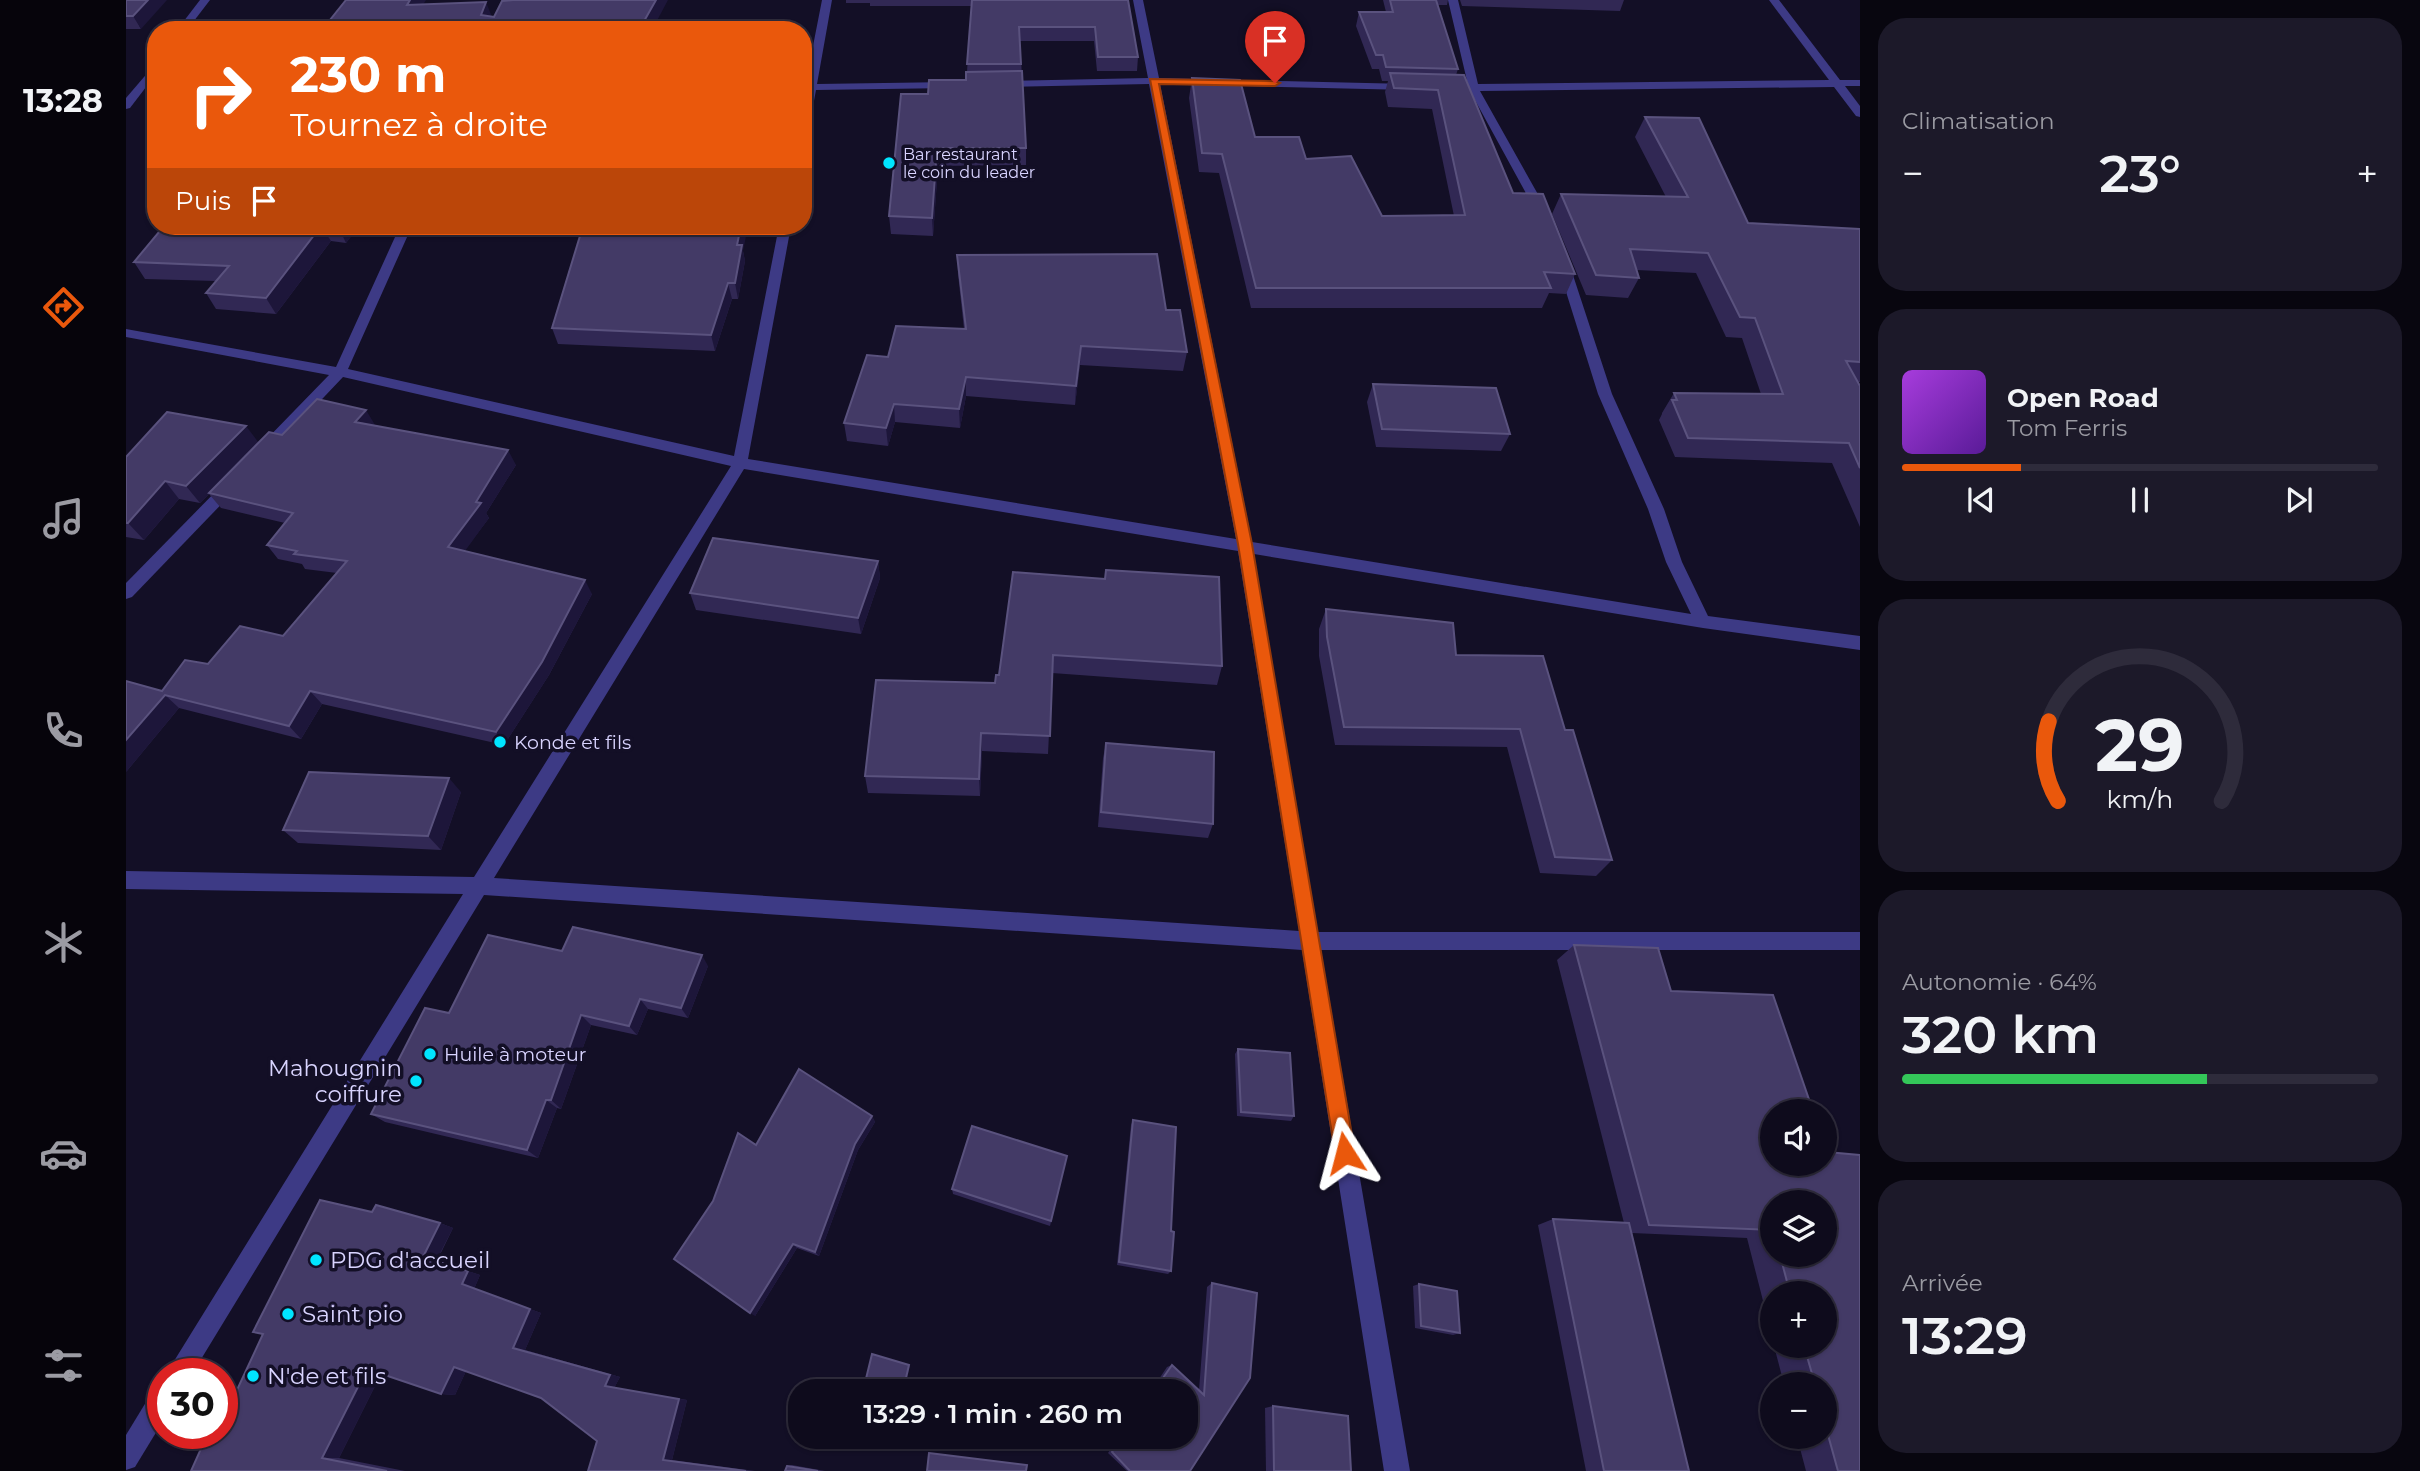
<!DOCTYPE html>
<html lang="fr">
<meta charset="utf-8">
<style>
:root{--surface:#0e0b1c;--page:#1c1929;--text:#f1f3f6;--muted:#9b9ba3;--line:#2e2b3b;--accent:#ea580c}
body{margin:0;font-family:Montserrat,sans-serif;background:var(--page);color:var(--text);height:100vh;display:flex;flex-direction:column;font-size:26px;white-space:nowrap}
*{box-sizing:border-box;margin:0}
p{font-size:23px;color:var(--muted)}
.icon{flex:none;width:38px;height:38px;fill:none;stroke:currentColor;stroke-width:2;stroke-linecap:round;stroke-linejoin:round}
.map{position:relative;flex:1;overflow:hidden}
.details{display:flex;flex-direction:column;gap:18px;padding:18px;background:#08060f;width:560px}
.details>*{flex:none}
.guide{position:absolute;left:21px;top:21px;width:665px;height:214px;border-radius:28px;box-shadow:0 2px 5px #0004,0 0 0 2px var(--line);background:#ea580c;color:#fff;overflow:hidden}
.fabs{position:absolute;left:1634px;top:1099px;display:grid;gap:14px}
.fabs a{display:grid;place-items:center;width:77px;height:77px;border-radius:50%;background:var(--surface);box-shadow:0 2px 5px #0004,0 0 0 2px var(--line);font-size:35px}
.speed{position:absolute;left:21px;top:1358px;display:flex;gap:14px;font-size:35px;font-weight:700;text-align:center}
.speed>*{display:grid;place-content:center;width:91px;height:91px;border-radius:50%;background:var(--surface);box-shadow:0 2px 5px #0004,0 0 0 2px var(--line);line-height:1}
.speed .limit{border:10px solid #d22;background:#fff;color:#111}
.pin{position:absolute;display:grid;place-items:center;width:60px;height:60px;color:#fff;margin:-72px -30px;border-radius:50% 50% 50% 0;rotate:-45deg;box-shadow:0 0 7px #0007}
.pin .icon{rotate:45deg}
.me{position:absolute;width:77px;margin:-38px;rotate:351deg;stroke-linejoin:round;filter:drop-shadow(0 0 5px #0008)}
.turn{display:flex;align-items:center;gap:24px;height:147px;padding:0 28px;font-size:32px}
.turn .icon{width:91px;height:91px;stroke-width:2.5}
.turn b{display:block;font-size:49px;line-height:60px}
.then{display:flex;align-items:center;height:66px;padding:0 28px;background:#0003;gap:14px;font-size:26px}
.big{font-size:52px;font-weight:600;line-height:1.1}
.details .card{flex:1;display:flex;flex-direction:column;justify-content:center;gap:10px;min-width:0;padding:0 24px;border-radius:28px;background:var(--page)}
.details .dial{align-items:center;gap:0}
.dial svg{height:182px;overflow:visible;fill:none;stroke:var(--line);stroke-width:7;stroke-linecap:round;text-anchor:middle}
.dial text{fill:var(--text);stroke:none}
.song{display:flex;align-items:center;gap:21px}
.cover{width:84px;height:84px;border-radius:10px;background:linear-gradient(135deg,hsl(280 70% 55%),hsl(270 70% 35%))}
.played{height:7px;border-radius:4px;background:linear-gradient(90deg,var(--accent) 25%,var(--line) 25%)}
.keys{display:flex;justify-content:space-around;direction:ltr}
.heat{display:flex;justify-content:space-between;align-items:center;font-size:38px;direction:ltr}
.charge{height:10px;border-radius:5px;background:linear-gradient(90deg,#34c759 64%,var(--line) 0)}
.trip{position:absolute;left:662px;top:1379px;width:410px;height:70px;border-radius:28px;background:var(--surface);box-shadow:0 2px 5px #0004,0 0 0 2px var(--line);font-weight:600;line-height:70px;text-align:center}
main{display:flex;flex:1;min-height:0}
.dock{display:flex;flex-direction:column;width:126px;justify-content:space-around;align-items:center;background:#06040b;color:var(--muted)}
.dock .icon{width:49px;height:49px}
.dock .on{color:var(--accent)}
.dock b{font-size:32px;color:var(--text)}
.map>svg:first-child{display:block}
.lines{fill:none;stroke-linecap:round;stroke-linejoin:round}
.minor{fill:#3d3a85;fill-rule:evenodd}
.wall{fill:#312854;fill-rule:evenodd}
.shaded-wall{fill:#1d163a}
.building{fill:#433a66;stroke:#5a527e;stroke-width:2}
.route{fill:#ea580c;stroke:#983908;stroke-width:2}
.poi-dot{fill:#00e5ff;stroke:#130f26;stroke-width:2.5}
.labels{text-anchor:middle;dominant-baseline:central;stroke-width:7;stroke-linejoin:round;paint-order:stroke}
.far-poi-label{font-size:16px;fill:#d9d4ff;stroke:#130f26;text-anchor:start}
.poi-label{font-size:19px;fill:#d9d4ff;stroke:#130f26;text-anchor:start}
.near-poi-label{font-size:23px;fill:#d9d4ff;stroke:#130f26;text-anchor:start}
</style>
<main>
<nav class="dock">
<b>13:28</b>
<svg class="icon on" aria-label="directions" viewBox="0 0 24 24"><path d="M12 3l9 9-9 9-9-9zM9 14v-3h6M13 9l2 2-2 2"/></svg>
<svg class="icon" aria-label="music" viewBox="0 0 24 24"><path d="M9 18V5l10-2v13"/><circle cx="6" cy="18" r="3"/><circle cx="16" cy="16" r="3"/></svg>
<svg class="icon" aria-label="phone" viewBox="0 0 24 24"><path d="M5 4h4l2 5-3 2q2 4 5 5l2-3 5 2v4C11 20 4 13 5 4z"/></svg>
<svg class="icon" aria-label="climate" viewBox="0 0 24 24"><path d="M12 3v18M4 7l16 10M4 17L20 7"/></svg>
<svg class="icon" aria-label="car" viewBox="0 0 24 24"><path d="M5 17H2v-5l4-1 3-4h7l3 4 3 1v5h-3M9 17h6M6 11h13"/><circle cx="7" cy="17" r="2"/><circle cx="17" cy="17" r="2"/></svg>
<svg class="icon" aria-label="filters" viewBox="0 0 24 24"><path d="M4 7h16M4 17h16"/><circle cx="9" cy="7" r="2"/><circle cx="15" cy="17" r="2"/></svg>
</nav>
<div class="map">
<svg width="1734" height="1471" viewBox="0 0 1734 1471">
<rect width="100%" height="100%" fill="#130f26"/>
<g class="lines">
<g class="minor">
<polygon points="74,0 84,0 61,30 51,30"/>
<polygon points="376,0 386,0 373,30 363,30"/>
<polygon points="696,0 706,0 691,84 825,82 830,85 825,88 690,90 683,128 677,131 677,97"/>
<path d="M1007,0h10l16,78 250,6 5,3 -5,3 -249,-6 92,458 439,72 -25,-52 -18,-53 -50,-115 -41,-131 6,-4 6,4 43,131 52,115 18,53 26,54 152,20v14l-157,-22 -449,-74 64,378h542v18h-539l89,521h-26l-82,-521 -818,-55 -292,479h-26l297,-480 -337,-5v-18l348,6 257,-411 -388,-89 -73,77h-10v-8l69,-71 -203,-38v-8l210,38 64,-141h12l-64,143 386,87 45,-230h12l-43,233 488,80 -87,-455 -149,3 -5,-3 5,-3 148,-3zM618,469l494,82 61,380 -805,-53z"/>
<polygon points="1322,0 1332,0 1352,84 1703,80 1643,0 1653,0 1714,80 1734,80 1734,86 1719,86 1734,106 1734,117 1730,116 1708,87 1354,91 1423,214 1413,217 1344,91 1322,91 1317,88 1322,85 1342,85"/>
<polygon points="30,63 30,74 4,108 0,109 0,98"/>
<polygon points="105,480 110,481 110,489 6,597 0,599 0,583 100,481"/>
<polygon points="37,1386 37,1421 9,1467 0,1470 0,1435 28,1389"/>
</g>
</g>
<g class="wall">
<polygon points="0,0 15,29 0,29"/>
<polygon points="720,0 1002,0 1012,57 1011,71 971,71 968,41 894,41 900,148 900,165 812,166 807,236 765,234 763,216 802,94 840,80 841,72 845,6 744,6 744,3 720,3"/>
<polygon points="1257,0 1322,0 1321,5 1312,5 1332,69 1330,75 1387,193 1449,274 1440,294 1423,293 1416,308 1125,308 1093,173 1073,172 1063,98 1066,78 1129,137 1180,159 1256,216 1328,216 1306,109 1262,107 1259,92 1262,81 1256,81 1253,69 1246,69 1230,26 1233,12 1260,12"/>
<polygon points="1334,0 1498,0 1494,11 1336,6"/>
<polygon points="1519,117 1622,223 1734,229 1734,382 1732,382 1734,386 1734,527 1706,463 1549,457 1533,420 1536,414 1536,413 1548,393 1635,394 1616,338 1600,337 1570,273 1511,270 1513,278 1502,298 1460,295 1426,214 1435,194 1540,197 1509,137"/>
<polygon points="38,226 233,226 220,243 205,241 150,314 90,309 80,293 90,281 19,279 8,262"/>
<polygon points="617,251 619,261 612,299 606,299 589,351 432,344 426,328"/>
<polygon points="831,255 1040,310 1061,352 1057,371 954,365 949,405 840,396 834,428 769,422 762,446 721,441 718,423 762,357 838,329 832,274"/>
<polygon points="1247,384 1384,434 1375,451 1250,447 1241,402"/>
<polygon points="249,425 390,465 360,513 363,518 338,551 466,594 423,675 378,745 196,704 175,739 53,708 0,772 36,691 82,664 157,636 211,573 179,569 176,564 152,559 141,545 159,523 95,508 83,494 74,503 53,499 18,540 0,537 0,457 132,443 156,435"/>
<polygon points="752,561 754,578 735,634 570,610 564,593"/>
<polygon points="980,570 1096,666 1091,685 926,673 922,754 856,751 854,796 742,793 739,776 869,683 873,675 979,579"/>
<polygon points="1200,609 1330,655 1439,730 1486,860 1470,876 1414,873 1381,747 1209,745 1193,656 1193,629"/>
<polygon points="980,743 1087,824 1082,838 972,827 977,758"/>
<polygon points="335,792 315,850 172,843 157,830"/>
<path d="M1448,945l84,3 13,43 102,4 40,116h-40v53h52v-17l2,5 33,3v316h-54l-9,-34h28v-53h-41l-10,-38h51v-53h-52v47l-26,-102 -115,-5 57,238h-103l-48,-246 15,-6 71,4 -67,-263zM1647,1202h52v53h-52z"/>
<polygon points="436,951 582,966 562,1018 522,1009 511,1035 465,1025 435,1109 431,1108 412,1158 259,1122 245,1114 323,1013"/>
<polygon points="1112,1049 1168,1116 1165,1121 1111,1116 1109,1054"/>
<polygon points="746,1116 749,1122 732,1150 693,1256 671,1248 629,1316 630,1145"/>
<polygon points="1007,1120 1045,1231 1045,1271 1042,1274 991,1265 1005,1125"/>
<polygon points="941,1156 924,1226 827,1194 826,1189"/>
<polygon points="246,1212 314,1223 327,1228 311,1261 354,1275 348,1289 415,1313 399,1350 494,1377 488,1388 561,1400 546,1460 629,1471 462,1471 471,1441 415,1398 340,1371 329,1395 315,1394 255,1374 213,1458 279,1471 65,1471 96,1433"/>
<polygon points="1086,1283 1131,1293 1064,1471 1001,1471 982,1453 993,1437 1059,1437 1059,1391 1025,1391 1041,1367 1046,1365 1073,1390 1081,1287"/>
<polygon points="1293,1284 1334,1333 1327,1335 1289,1328 1287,1286"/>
<polygon points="1147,1406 1225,1471 1140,1471 1139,1408"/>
<polygon points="666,1465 699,1471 659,1471 661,1466"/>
</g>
<g class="shaded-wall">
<polygon points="22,0 41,0 15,29 7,16"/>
<polygon points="284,0 300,0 287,21 281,5"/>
<polygon points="530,0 542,0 526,30 513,30"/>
<polygon points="360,2 366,17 355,15"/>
<polygon points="811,148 812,166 807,236 806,218"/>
<polygon points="195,226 205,241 150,314 140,298"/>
<polygon points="212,226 233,226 220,243"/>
<polygon points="615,226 622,226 617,251 619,261 612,299 609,283 611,245"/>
<polygon points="602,283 606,299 589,351 585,335"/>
<polygon points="955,346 954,365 949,405 950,386"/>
<polygon points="840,377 840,396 834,428 833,409"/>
<polygon points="768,404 769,422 762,446 760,428"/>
<polygon points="240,410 249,425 229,422"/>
<polygon points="120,426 133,443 74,503 60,486"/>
<polygon points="382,450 390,465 360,513 363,518 331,562 322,547"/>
<polygon points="39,481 53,499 18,540 2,523"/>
<polygon points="752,561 754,578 735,634 732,618"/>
<polygon points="459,580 466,594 423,675 378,745 370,732"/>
<polygon points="184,691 196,704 175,739 163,726"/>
<polygon points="39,695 53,708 0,772 0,740"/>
<polygon points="855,733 856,751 854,796 853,779"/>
<polygon points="323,778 335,792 315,850 302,836"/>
<polygon points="576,955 582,966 562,1018 555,1008"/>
<polygon points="514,999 522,1009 511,1035 503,1026"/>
<polygon points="455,1015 465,1025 435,1109 425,1100"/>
<polygon points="420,1100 431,1108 412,1158 401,1150"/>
<polygon points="746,1116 749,1122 732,1150 693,1256 689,1252 729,1144"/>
<polygon points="314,1223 327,1228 310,1261 297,1257"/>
<polygon points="667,1244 671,1248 629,1316 624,1313"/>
<polygon points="342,1271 354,1275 348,1289 415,1313 399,1350 494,1377 488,1388 479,1386 387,1348 336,1284"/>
<polygon points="783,1365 784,1366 778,1391 777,1391"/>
<polygon points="328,1367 341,1369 329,1395 315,1394"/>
<polygon points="241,1369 256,1372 213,1458 196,1458"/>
<polygon points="553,1399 561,1400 546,1460 537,1460"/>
</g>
<g class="building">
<polygon points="0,0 22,0 7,16 0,16"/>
<polygon points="220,0 284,0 281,5 360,2 355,15 368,17 376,1 387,0 530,0 513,30 196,30"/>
<polygon points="846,0 1002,0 1012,57 972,57 969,27 893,27 895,64 841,64"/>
<polygon points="1264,0 1310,0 1332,69 1260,67 1257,55 1250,55 1233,12 1267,12"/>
<polygon points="896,71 900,148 811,148 806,218 763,216 775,94 802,94 803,80 840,80 840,72"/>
<polygon points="1264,73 1338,75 1387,193 1417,194 1449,274 1418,272 1425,288 1130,288 1096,154 1076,153 1066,78 1114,80 1129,137 1173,137 1180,159 1225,156 1256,216 1339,215 1312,90 1268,88"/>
<polygon points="1519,117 1573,118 1622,223 1734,229 1734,362 1720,361 1734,386 1734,468 1723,443 1562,438 1546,400 1551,400 1548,393 1657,394 1629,318 1614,317 1582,253 1504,249 1513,278 1470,275 1435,194 1562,197"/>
<polygon points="38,226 195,226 140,298 80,293 103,266 8,262"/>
<polygon points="457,226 615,226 611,245 616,245 609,283 602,283 585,335 426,328"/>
<polygon points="1031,254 1040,310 1054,310 1061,352 955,346 950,386 840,377 833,409 768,404 760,428 718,423 741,355 762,357 770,326 840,329 831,255"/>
<polygon points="1247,384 1370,388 1384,434 1256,429"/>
<polygon points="191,399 240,410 229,422 382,450 350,502 355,503 322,547 459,580 416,662 370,732 184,691 163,726 39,695 0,740 0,681 36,691 59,660 82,664 114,626 157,636 221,561 168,554 171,551 141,545 167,513 83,493 143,432 156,435"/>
<polygon points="41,412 120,426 60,486 39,481 2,523 0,523 0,457"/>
<polygon points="587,538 752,561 732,618 564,593"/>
<polygon points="980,570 1093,577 1096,666 927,655 924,736 855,733 853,779 739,776 750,680 869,683 870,675 873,675 887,572 979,579"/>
<polygon points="1200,609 1327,623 1330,655 1417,656 1439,730 1447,730 1486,860 1429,857 1394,729 1218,727 1201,637"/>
<polygon points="980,743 1088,752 1087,824 975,812"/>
<polygon points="183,772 323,778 302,836 157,830"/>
<polygon points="447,927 576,955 555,1008 514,999 503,1026 455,1015 425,1100 420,1100 401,1150 245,1114 299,1008 323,1013 362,935 436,951"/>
<polygon points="1448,945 1532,948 1545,991 1647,995 1687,1111 1647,1111 1647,1164 1699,1164 1699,1147 1701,1152 1734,1155 1734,1471 1712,1471 1699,1424 1699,1384 1689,1384 1678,1346 1699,1346 1699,1293 1664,1293 1654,1255 1699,1255 1699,1202 1647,1202 1647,1230 1523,1225"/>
<polygon points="1112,1049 1164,1053 1168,1116 1115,1112"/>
<polygon points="673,1069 746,1116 729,1144 689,1252 667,1244 624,1313 548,1259 587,1201 612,1133 630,1145"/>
<polygon points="1007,1120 1050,1127 1045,1231 1048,1232 1045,1271 993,1262"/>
<polygon points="846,1126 941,1156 925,1221 826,1189"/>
<polygon points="194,1200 246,1212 250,1205 314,1223 297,1257 342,1271 336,1284 404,1309 387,1348 484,1375 479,1386 553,1399 537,1460 620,1471 462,1471 471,1441 415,1398 328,1367 315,1394 241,1369 196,1458 261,1471 65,1471 82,1433 96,1433 96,1422 137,1334 127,1332"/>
<polygon points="1427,1219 1503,1223 1563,1471 1478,1471"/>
<polygon points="1086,1283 1131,1293 1124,1378 1064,1471 1004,1471 986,1452 996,1437 1059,1437 1059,1391 1028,1391 1046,1365 1078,1395"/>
<polygon points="1293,1284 1331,1291 1334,1333 1295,1326"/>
<polygon points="746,1354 783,1365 777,1391 737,1391"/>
<polygon points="1147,1406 1222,1416 1225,1471 1148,1471"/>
<polygon points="803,1453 901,1465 900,1471 801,1471"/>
<polygon points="661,1466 692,1471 659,1471"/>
</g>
<polygon class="route" points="1024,79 1149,81 1154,83 1149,86 1033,84 1126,544 1229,1153 1226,1160 1219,1163 1212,1160 1209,1153 1112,544"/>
<g class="poi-dot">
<circle cx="763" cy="163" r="7"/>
<circle cx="374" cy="742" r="7"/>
<circle cx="304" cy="1054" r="7"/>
<circle cx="290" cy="1081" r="7"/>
<circle cx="190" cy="1260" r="7"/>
<circle cx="162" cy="1314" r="7"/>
<circle cx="127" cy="1376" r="7"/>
</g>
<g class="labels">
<g class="far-poi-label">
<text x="777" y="154">Bar restaurant<tspan x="777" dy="18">le coin du leader</tspan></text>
</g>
<g class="poi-label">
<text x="388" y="742">Konde et fils</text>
<text x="318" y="1054">Huile à moteur</text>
</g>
<g class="near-poi-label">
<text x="276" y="1068" text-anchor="end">Mahougnin<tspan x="276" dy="26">coiffure</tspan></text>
<text x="204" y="1260">PDG d'accueil</text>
<text x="176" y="1314">Saint pio</text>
<text x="141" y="1376">N'de et fils</text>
</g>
</g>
</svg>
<div class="fabs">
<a><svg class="icon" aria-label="sound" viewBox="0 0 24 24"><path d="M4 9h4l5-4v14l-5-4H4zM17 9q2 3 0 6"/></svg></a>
<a><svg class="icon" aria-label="layers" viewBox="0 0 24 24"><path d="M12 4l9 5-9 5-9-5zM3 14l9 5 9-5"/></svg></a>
<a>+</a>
<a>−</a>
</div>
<div class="speed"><div class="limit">30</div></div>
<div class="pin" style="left:1149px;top:83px;background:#d93025"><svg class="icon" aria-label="arrive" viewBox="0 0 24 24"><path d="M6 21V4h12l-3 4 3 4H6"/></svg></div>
<svg class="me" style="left:1219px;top:1153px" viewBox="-20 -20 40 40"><path d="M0-17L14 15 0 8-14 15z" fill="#ea580c" stroke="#fff" stroke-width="4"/></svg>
<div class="trip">13:29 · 1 min · 260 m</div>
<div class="guide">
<div class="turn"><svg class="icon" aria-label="right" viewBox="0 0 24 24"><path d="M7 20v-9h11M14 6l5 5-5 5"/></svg><div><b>230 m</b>Tournez à droite</div></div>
<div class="then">Puis<svg class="icon" aria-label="arrive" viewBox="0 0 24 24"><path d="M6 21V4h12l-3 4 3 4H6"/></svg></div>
</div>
</div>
<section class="details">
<div class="card"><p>Climatisation</p>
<div class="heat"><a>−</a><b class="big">23°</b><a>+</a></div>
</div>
<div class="card">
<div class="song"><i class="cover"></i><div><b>Open Road</b><p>Tom Ferris</p></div></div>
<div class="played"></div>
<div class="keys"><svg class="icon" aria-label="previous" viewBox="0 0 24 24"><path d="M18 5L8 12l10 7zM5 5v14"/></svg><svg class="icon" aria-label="pause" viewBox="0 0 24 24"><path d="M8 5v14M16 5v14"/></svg><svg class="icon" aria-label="next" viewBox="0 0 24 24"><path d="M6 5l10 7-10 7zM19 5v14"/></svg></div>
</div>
<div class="card dial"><svg viewBox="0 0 100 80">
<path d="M14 69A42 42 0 1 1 86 69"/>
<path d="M14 69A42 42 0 0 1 10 34" stroke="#ea580c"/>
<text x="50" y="56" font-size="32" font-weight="700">29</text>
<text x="50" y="72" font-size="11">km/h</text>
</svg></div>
<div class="card"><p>Autonomie · 64%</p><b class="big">320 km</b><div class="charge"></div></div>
<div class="card"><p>Arrivée</p><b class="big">13:29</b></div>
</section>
</main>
